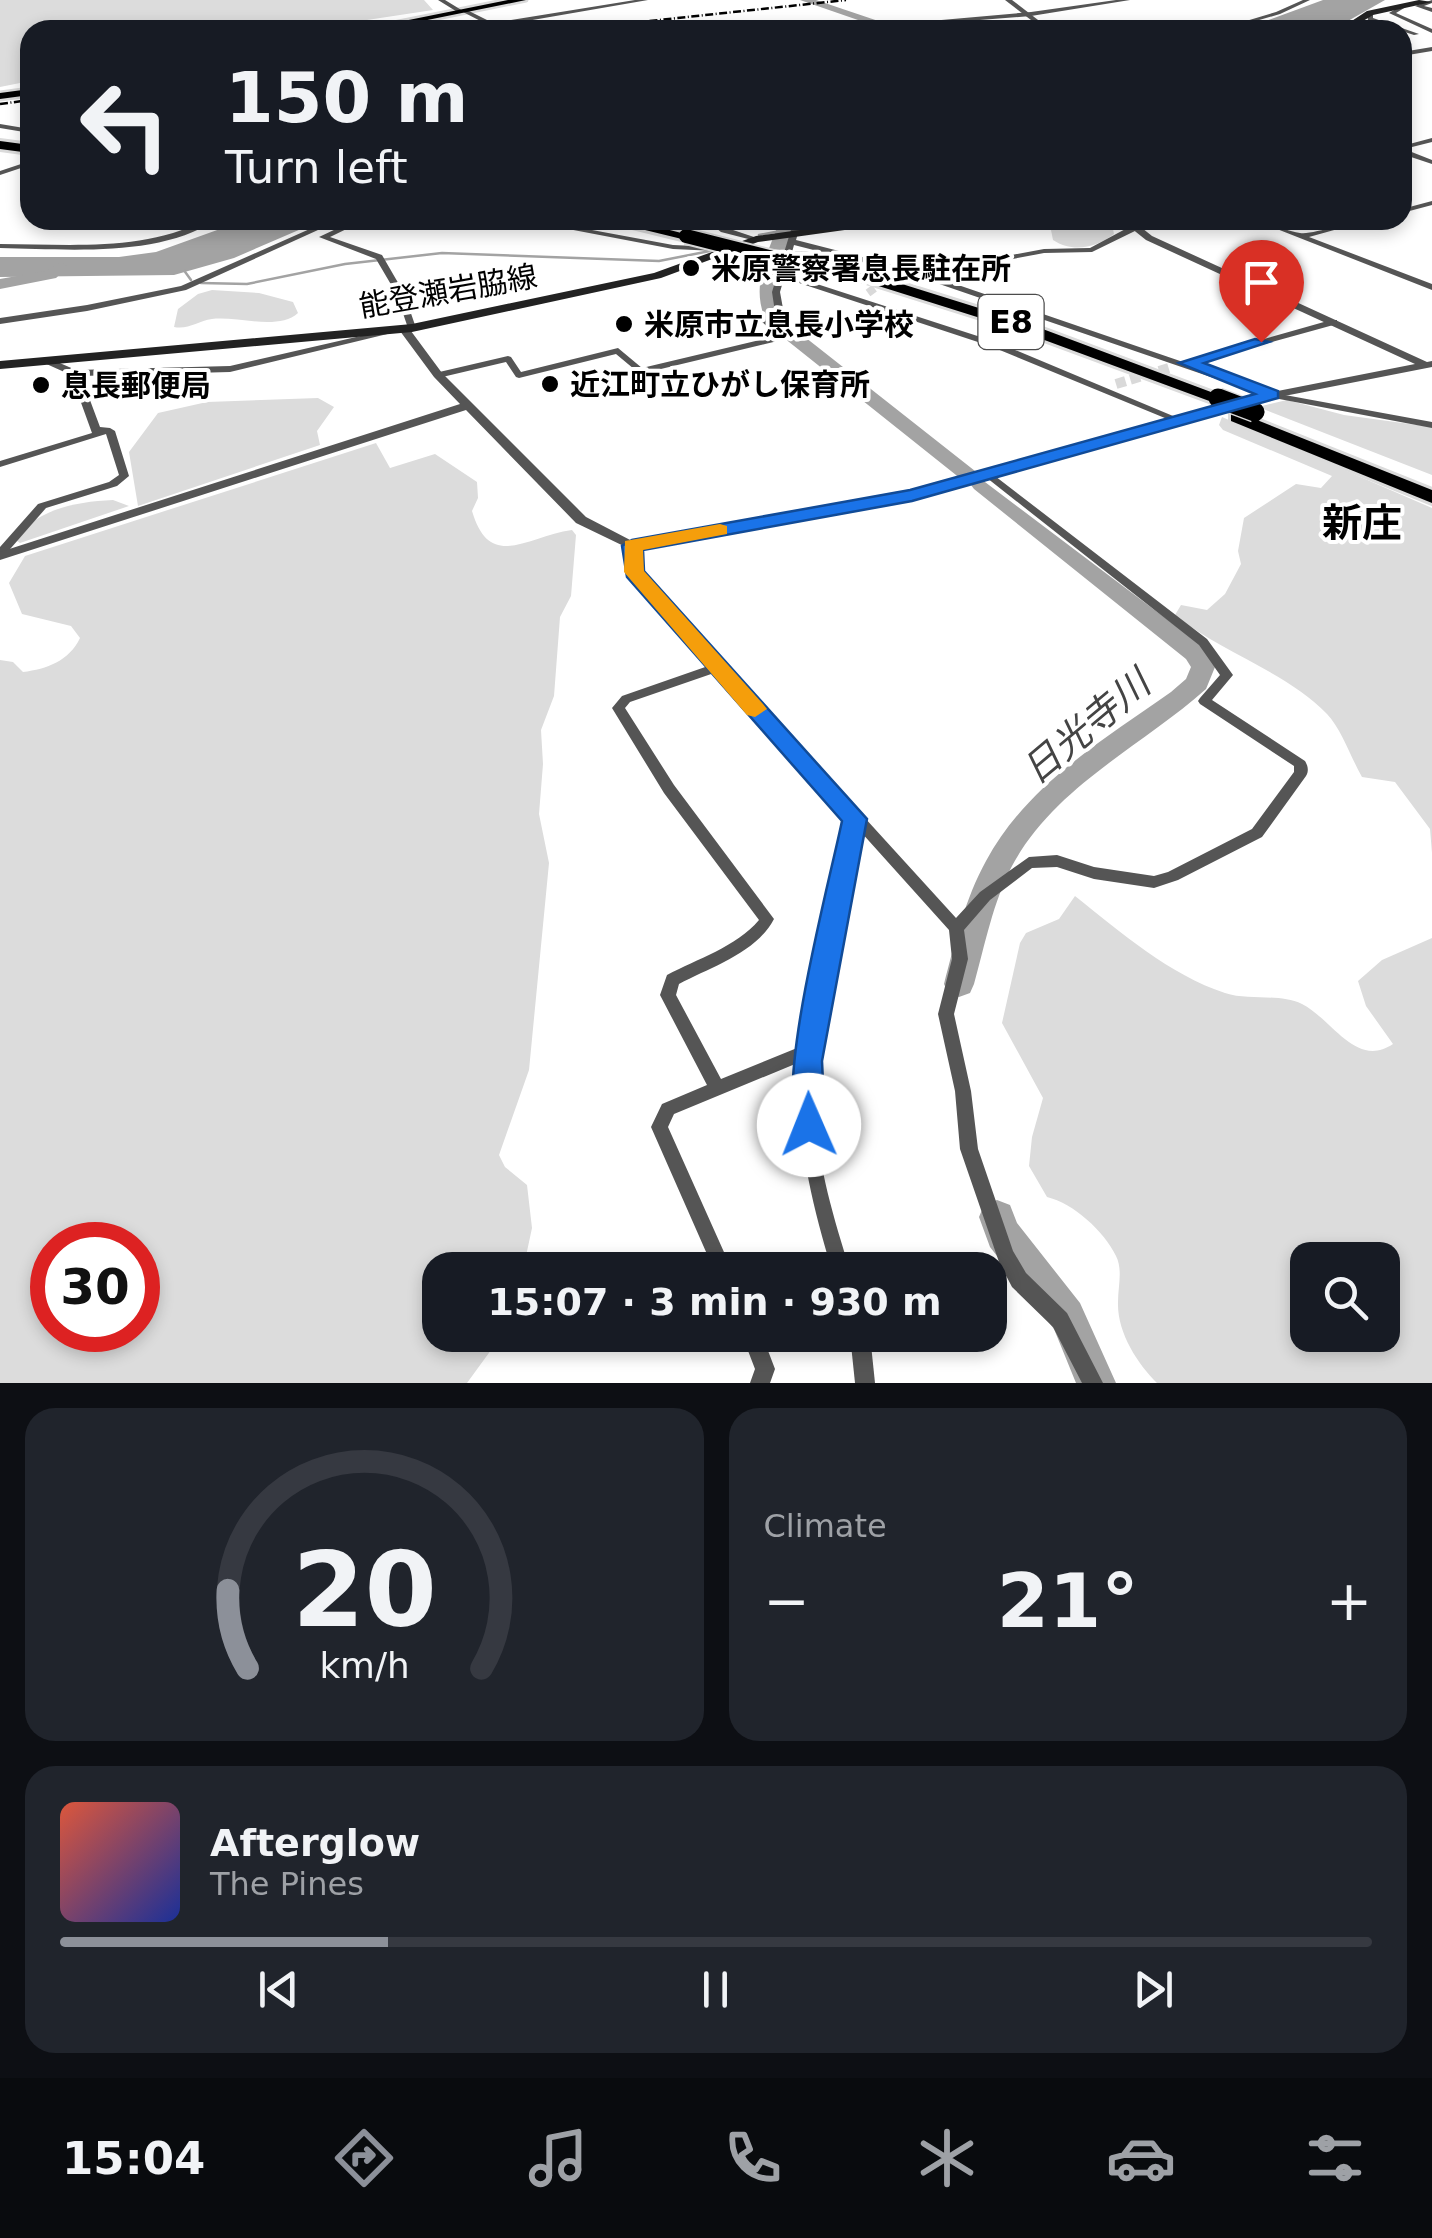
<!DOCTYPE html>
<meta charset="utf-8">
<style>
:root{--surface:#171b24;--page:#20242c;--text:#f1f3f6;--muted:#9ea1a6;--line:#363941;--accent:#8c9099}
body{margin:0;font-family:"DejaVu Sans","Noto Sans JP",sans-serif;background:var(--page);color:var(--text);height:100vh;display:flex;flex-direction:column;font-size:38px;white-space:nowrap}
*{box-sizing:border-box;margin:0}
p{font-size:32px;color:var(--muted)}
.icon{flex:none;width:55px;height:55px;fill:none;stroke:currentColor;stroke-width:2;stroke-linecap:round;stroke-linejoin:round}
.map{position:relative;height:1383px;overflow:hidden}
.drawer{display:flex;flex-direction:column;gap:25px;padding:25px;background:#0d0f14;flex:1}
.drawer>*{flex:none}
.hud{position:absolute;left:20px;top:20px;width:1392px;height:210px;border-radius:30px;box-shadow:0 5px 15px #0003;background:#171b24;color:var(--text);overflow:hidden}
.fabs{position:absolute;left:1290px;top:1242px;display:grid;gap:20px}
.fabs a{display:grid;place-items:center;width:110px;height:110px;border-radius:20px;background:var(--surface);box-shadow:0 5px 15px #0003;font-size:50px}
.speed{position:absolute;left:30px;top:1222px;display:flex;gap:20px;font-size:50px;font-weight:700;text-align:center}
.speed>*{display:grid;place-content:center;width:130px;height:130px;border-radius:50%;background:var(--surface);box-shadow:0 5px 15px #0003;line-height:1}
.speed .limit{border:15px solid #d22;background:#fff;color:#111}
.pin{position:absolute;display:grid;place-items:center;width:85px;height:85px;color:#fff;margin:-102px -42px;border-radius:50% 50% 50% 0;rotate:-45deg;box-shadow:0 0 10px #0007}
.pin .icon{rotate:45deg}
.me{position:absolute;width:110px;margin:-55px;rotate:359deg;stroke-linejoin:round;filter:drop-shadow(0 0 8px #0008)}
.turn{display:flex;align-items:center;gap:35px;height:210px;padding:0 40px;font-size:45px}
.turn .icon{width:130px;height:130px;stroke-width:2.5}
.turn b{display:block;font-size:70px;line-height:85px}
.big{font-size:75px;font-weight:800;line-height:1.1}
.drawer .widget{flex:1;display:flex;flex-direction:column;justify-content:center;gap:15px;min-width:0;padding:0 35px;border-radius:30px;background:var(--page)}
.drawer .dial{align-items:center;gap:0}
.dial svg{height:260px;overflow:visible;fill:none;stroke:var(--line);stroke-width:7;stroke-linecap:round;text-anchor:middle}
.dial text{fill:var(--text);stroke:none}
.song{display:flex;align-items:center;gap:30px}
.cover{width:120px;height:120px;border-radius:15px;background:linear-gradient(135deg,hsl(10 70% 55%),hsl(230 70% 35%))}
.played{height:10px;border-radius:5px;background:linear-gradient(90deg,var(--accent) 25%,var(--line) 25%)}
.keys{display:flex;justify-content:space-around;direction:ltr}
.heat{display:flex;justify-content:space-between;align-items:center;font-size:55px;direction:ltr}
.drawer .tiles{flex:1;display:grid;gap:25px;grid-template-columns:1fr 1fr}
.widget:last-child{grid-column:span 2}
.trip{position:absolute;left:422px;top:1252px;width:585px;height:100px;border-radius:30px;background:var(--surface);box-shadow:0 5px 15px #0003;font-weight:800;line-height:100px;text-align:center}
.tab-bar{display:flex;height:160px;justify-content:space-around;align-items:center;background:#090b0e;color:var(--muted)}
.tab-bar .icon{width:70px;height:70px}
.tab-bar .selected{color:var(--accent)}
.tab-bar b{font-size:45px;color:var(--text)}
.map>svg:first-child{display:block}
.green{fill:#dcdcdc;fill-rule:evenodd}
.water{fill:#a3a3a3}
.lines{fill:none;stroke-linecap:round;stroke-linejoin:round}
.stream{stroke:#a3a3a3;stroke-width:2.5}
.river{fill:#a3a3a3;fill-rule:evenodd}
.minor-tunnel-far1{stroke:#d9d9d9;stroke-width:8;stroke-dasharray:8 4;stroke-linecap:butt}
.minor-tunnel{stroke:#d9d9d9;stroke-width:10;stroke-dasharray:10 5;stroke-linecap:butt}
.trunk-casing{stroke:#dbdbdb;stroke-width:5}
.motorway-casing{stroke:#dbdbdb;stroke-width:6}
.minor{fill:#555;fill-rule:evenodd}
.tertiary{fill:#555;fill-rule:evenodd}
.secondary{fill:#222;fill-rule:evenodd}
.trunk{fill:#000;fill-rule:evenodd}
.motorway{fill:#000;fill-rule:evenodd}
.rail{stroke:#000;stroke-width:2.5;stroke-dasharray:8 2.5 1 2.5;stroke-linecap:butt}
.motorway-bridge-far1-casing{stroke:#dbdbdb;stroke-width:18;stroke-linecap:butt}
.motorway-bridge-casing{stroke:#dbdbdb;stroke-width:22;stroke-linecap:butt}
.motorway-bridge-far1{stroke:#000;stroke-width:14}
.motorway-bridge{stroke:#000;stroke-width:19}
.route{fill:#1a73e8;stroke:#114b97;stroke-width:2.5}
.slow{fill:#f59e0b}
.poi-dot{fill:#000;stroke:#fff;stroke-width:4}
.labels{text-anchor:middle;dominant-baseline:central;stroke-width:8;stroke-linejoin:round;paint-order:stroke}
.far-poi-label{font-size:30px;font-weight:bold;fill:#000;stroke:#fff;text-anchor:start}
.far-street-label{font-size:30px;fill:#000;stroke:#fff}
.shield{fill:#fff;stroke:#4c4c4c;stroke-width:2.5}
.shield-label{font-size:32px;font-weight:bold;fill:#000}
.water-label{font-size:38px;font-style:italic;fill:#444;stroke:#fff}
.quarter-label{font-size:40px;font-weight:bold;fill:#000;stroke:#fff}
</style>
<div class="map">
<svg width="1432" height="1383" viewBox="0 0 1432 1383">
<rect width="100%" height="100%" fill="#fff"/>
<g class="green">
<polygon points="0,0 424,0 433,10 301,30 30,30 30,81 0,87"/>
<path d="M1049,220h62l3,14c-19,14 -41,19 -61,6z"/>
<path d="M212,290l47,3 34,9 5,11c-20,18 -60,3 -86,6 -14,2 -24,11 -38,8l4,-18 20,-15z"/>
<polygon points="318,398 334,407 317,431 320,445 138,506 129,452 158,413 207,402"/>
<polygon points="1287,400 1344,415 1432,427 1432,475 1258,407"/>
<path d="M1222,417l210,91v345l-2,-24 -35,-47 -33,-5c-11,-19 -20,-47 -35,-63 -40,-42 -107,-62 -152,-99l6,-10 26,5 18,-16 16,-30 -3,-13 6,-33 52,-34 25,4 11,-12 -109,-46 -4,-5z"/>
<path d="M376,443l14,25 45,-14 42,28 1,16 -6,13c18,61 55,25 100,19l4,5 -5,61 -11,21 -6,79 -13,34 2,34 -4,50 10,49 -20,207 -30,85 6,12 22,18 5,43 -9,42h-83v65h62l-35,48h-467v-723l13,2 10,10c24,-3 46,-11 57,-34l-9,-12 -49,-12 -13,-31 16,-27zM52,1245h86v85h-86z"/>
<path d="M113,500l16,6 -109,37 -6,-4c26,-31 61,-37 99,-39z"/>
<path d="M1075,896c45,36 95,79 150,97 24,8 54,0 77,11 30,15 54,65 91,40l-27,-38 -8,-25 24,-21 50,-22v445h-275c-20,-20 -40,-51 -39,-81 0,-16 5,-32 -2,-46 -12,-25 -43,-53 -69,-59l-18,-31 3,-29 11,-39 -41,-75 18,-80 6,-10 33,-14zM1308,1260h74v75h-74z"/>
</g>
<g class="water">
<polygon points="1323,0 1385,0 1332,30 1241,30"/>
<polygon points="245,220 322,220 234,258 174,275 0,277 0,257 119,257 156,252"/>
</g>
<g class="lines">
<g class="stream">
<polyline points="759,235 801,227 802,220"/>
<polyline points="183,269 191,280"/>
<polyline points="201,283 247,284 345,264 442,253 659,261 715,250"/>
</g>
<g class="river">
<polygon points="800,0 816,0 905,30 887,30"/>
<path d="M780,220h16l-21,65 7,34 193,152 3,4 -3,4h-14l-192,-153c-21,-36 -2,-71 11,-106z"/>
<polygon points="60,262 68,267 56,278 0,289 0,279 45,271"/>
<path d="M981,479l224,169 10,19 -9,22c-65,58 -151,97 -194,177 -19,36 -27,79 -38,118l-4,9 -11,4 -11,-4 -4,-9c11,-42 21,-85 42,-123 41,-76 117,-121 185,-169l15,-13 5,-12 -5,-8 -212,-170 -3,-4z"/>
<polygon points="997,1200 1010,1205 1017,1223 1080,1303 1116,1383 1076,1383 1054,1329 990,1247 979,1217 984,1205"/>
</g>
<polyline class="minor-tunnel-far1" points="868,293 893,275"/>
<polyline class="minor-tunnel" points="1116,384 1172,367"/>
<g class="trunk-casing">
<g id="trunk">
<polygon points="508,0 526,0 378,30 359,30"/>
<polygon points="30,89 30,95 0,99 0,93"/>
</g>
</g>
<g class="motorway-casing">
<g id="motorway">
<polygon points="0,141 30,145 30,153 0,149"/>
<polygon points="604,220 631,220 693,236 686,240"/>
<polygon points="796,254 806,254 1024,322 1227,398 1218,403 1212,402 1012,328 796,260"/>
<polygon points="1237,412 1432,490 1432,503 1231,421 1231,413"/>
</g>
</g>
<g class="minor">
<polygon points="438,0 445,0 463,11 467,10 493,23 635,0 648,0 498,26 502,30 498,30 463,12 459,13"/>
<polygon points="1116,0 1130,0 1031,16 852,30 828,30 1031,12"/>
<polygon points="1303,0 1310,0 1280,14 1225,30 1216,30 1276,12"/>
<polygon points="1432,0 1432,3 1424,6 1432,8 1432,12 1415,6"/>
<polygon points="1404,4 1409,5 1396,13 1432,29 1432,33 1389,13"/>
<polygon points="1370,11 1373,13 1373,18 1419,34 1414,35 1368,20 1367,13"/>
<polygon points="1432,47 1432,51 1402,56 1402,52"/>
<polygon points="0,124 30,129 30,133 0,128"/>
<polygon points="1432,138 1432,142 1404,149 1432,160 1432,164 1402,154 1402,146"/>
<polygon points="30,161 30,165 0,175 0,171"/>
<polygon points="1432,201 1432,205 1402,213 1402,209"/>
<path d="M205,220h10c-56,38 -150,29 -215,28v-4c68,0 143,8 205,-24z"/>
<polygon points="330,220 340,220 186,290 87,311 0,324 0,318 87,305 181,286"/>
<polygon points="355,220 365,220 330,237 382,255 404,293 416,328 415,330 408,329 230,372 81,376 100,427 110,428 115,431 129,476 117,486 46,508 4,556 0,557 0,547 38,504 109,482 119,475 106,434 0,467 0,461 92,433 71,375 42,362 42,358 48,358 76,370 230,366 404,326 408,328 396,293 376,259 319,237"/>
<polygon points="521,220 538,220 673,245 716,247 720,249 716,251 673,249"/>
<polygon points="706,220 715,220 727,228 760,239 756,241 721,232"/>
<polygon points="794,220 802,220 796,240 921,272 1044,249 1090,248 1131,226 1137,226 1137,230 1092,252 1044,253 929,275 1183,362 1331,320 1337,320 1337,324 1192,364 1274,393 1432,422 1432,428 1269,397 916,276 794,245 786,274 996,342 1185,421 1183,423 1177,423 990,346 784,278 780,292 784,314 768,319 786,335 786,339 640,374 616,354 519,378 516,377 506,362 438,378 433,375 435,373 508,356 511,357 521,372 618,348 642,368 777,336 758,318 775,312 772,292"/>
<path d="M1254,220c17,0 29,11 46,13 15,2 49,-13 70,-13l-61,17 123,47v6z"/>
<path d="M991,473l216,166 26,36 -21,25 93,61c3,5 4,10 1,15l-44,61 -84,43 -24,8 -60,-9 -37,-12 -25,1 -42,32 -26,30 4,29 -14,55 17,77 7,58 35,102 13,22 41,40 36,70h-21l-29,-56 -41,-40 -13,-25 -39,-113 -5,-58 -17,-77 14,-55 -3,-29 -89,-99c-19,90 -50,188 -45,281 3,54 19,107 35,158h-18c-21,-69 -37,-136 -32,-208l-126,52 -6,13 64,143h-18l-63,-143 11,-23 45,-19 -47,-90 7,-20c30,-16 69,-28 92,-55l-95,-127 -52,-85 10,-12 89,-31 -81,-91 -4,-28 2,-2 4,-1 6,3 2,25 316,347 24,-26 49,-35 28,-2 37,12 60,9 14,-4 84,-43 42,-57v-6l-94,-62 -2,-3 2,-3 20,-23 -21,-30 -212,-167 -1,-2zM717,672l132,146 -34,152 -13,76 -81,33 -45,-84 3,-11c32,-17 77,-31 95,-65l-100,-134 -49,-77 5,-6z"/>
<polygon points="742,1335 762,1335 775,1369 770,1383 750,1383 755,1369"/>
<polygon points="850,1335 870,1335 875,1383 855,1383"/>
</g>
<g class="tertiary">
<polygon points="1005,0 1012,0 1051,30 1044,30"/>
<polygon points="1121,220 1132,220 1152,236 1427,362 1432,361 1432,367 1274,398 912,500 632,550 576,523 466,410 0,560 0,552 460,404 434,377 400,331 399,329 404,326 408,327 442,373 586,517 634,542 911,492 1268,393 1415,364 1146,240"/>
</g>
<g class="secondary">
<polygon points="1419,0 1432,2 1373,15 1348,30 1338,30 1367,11"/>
<polygon points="871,220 900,220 895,223 758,242 661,278 412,332 0,369 0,361 412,324 654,273 756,236"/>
</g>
<use href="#trunk" class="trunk"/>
<use href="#motorway" class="motorway"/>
<g class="rail">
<polyline points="566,30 846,0"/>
<polyline points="0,104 30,100"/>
</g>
<g class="motorway-bridge-far1-casing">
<polyline id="motorway-bridge-far1" points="686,236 793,263"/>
</g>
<g class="motorway-bridge-casing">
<polyline id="motorway-bridge" points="1218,398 1255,412"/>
</g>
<use href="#motorway-bridge-far1" class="motorway-bridge-far1"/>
<use href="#motorway-bridge" class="motorway-bridge"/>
</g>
<path class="route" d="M1255,339l14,3 -65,21 74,28v7l-366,103 -269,49 1,21 223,248 -45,242 3,64 -5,10 -11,4 -11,-4c-23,-52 31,-251 44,-314l-215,-244 -5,-31 10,-6 278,-50 345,-96 -76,-31z"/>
<polygon class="slow" points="720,524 727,526 727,534 643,550 644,571 763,704 767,709 755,717 747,715 624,572 625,541"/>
<g class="poi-dot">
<circle cx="691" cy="268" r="10"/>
<circle cx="624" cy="324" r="10"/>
<circle cx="550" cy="384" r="10"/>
<circle cx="41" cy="385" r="10"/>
</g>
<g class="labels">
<g class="far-poi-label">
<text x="711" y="268">米原警察署息長駐在所</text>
<text x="644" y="324">米原市立息長小学校</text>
<text x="570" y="384">近江町立ひがし保育所</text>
<text x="61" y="385">息長郵便局</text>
</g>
<g class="far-street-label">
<text transform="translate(448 291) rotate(-10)">能登瀬岩脇線</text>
</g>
<rect class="shield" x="978.5" y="295" width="65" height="54" rx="8"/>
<g class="shield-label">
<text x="1011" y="322">E8</text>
</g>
<g class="water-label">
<text transform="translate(1086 727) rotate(-40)">日光寺川</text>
</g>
<g class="quarter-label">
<text x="1362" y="523">新庄</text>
</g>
</g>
</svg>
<div class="fabs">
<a><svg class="icon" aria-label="search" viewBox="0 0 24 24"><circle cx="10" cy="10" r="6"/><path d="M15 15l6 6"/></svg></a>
</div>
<div class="speed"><div class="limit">30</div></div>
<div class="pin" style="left:1261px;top:342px;background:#d93025"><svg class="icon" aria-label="arrive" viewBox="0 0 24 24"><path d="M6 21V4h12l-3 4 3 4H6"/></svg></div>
<svg class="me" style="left:809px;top:1125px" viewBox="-20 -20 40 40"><circle r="19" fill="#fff"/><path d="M0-13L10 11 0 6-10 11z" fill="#1a73e8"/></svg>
<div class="trip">15:07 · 3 min · 930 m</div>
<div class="hud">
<div class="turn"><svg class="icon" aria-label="left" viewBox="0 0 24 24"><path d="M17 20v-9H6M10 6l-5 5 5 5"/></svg><div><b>150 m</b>Turn left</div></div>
</div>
</div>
<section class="drawer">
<div class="tiles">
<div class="widget dial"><svg viewBox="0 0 100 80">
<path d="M14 69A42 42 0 1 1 86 69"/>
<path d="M14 69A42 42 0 0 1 8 45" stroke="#8c9099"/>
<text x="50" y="56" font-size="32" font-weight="700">20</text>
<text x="50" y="72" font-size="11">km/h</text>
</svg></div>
<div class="widget"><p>Climate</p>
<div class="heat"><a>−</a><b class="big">21°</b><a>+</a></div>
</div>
<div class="widget">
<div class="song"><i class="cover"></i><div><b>Afterglow</b><p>The Pines</p></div></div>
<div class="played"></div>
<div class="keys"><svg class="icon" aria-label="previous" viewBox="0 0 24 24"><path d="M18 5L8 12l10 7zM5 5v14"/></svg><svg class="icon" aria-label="pause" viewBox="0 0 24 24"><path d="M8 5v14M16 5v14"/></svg><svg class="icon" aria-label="next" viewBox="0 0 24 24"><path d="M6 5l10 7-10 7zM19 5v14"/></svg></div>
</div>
</div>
</section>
<nav class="tab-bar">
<b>15:04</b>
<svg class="icon selected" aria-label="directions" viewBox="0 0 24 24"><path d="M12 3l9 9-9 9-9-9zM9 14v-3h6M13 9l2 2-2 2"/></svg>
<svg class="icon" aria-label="music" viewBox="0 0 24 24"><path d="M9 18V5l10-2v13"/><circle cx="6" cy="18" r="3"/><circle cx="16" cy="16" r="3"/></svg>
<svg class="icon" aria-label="phone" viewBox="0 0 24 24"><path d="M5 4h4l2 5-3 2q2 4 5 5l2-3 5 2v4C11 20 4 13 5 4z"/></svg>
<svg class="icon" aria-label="climate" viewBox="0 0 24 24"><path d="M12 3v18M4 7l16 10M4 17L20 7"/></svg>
<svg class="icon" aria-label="car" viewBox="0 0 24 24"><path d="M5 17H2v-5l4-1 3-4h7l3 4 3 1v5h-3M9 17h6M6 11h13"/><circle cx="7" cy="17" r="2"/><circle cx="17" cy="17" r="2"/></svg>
<svg class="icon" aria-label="filters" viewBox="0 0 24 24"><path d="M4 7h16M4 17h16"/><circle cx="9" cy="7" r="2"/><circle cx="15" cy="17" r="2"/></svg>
</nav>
